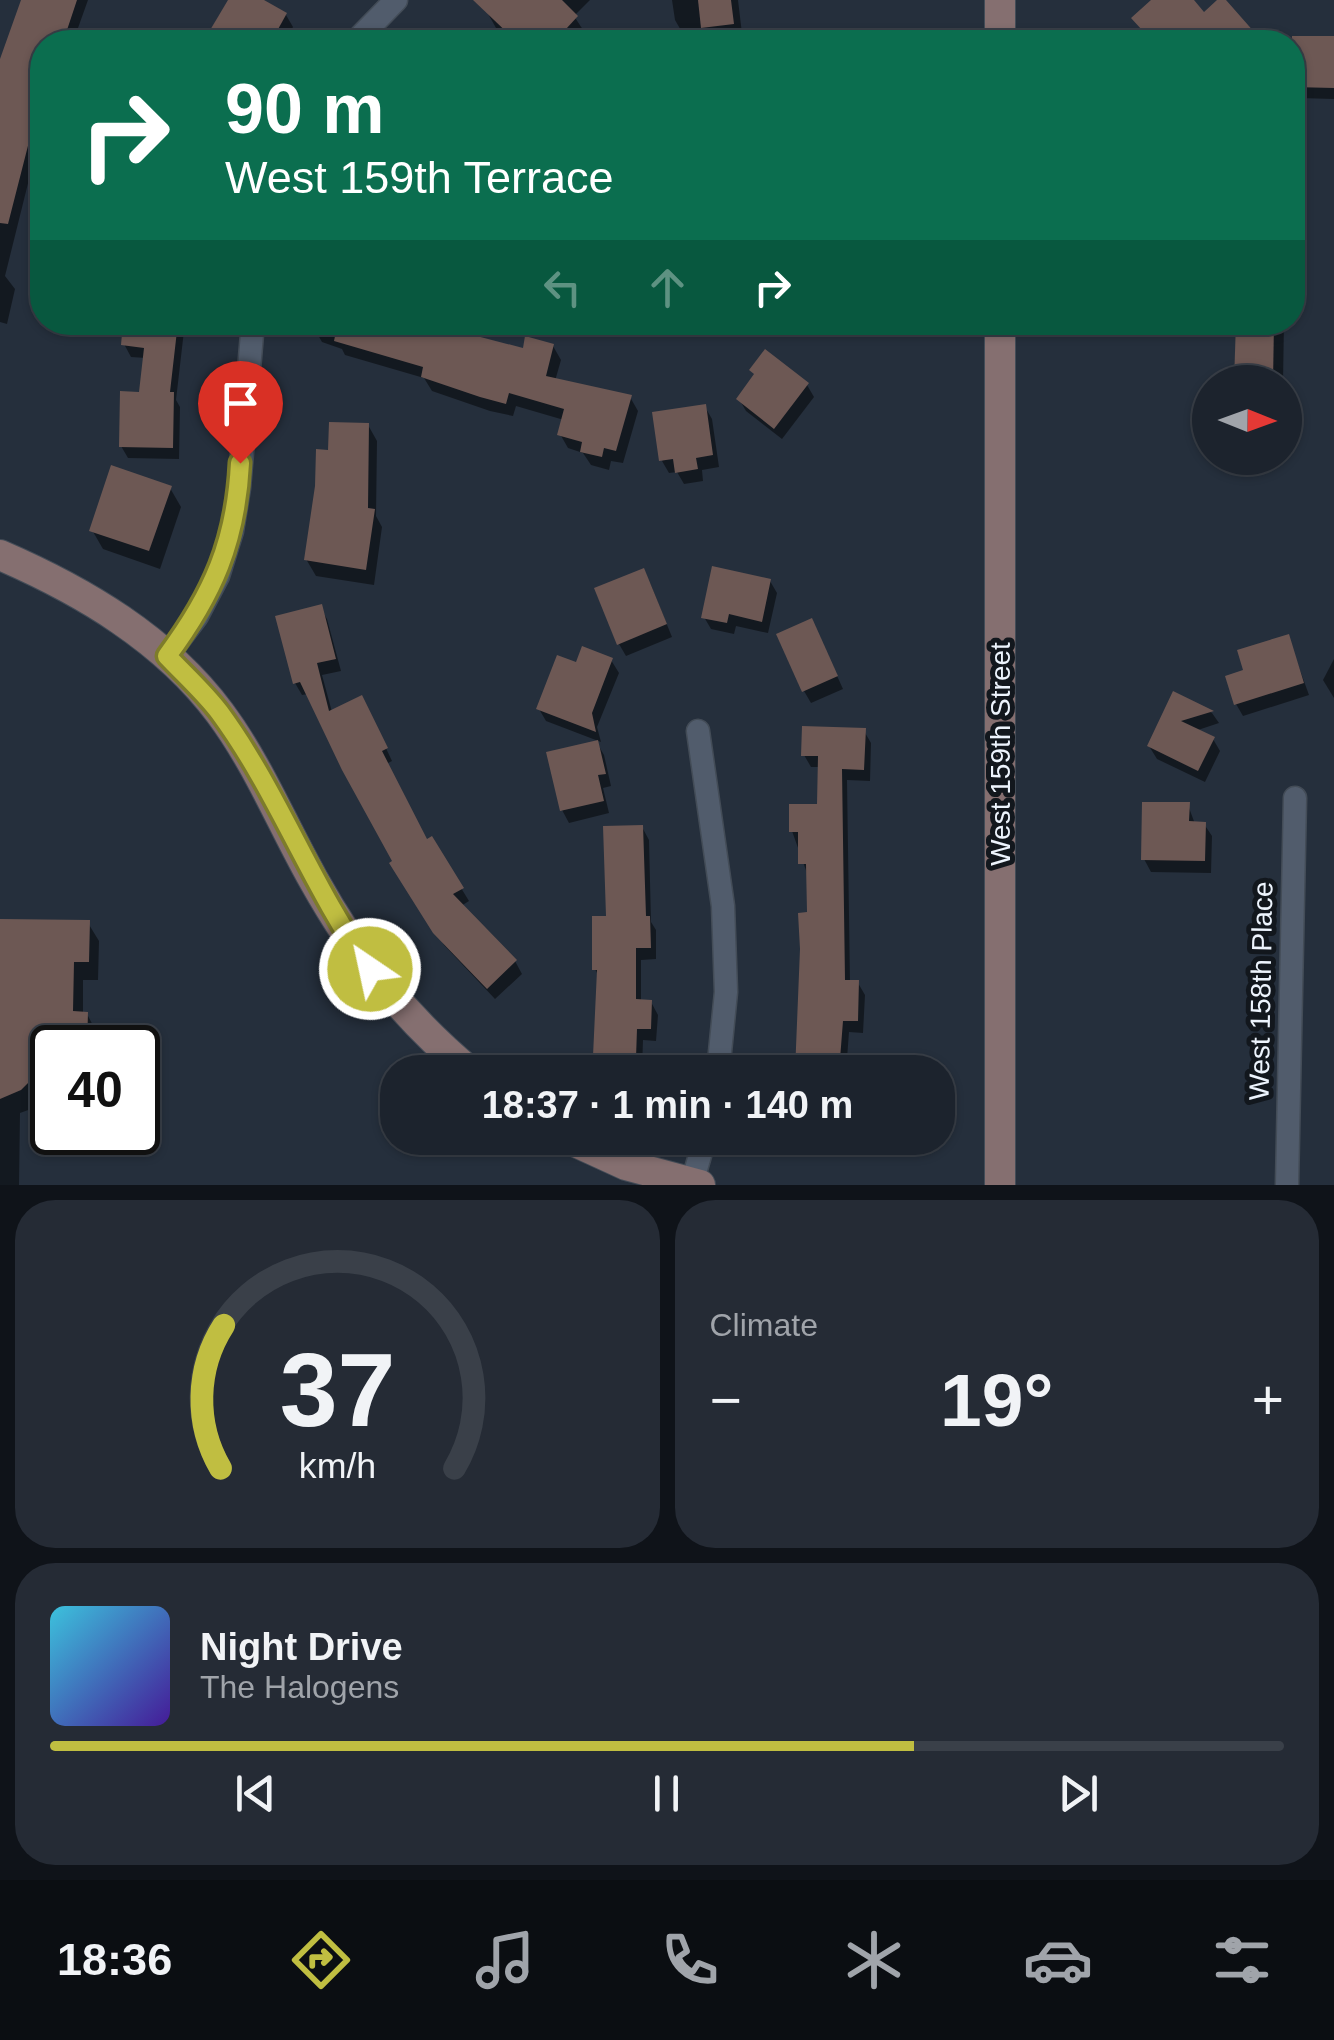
<!DOCTYPE html>
<meta charset="utf-8">
<style>
:root{--surface:#1c232d;--page:#252b35;--text:#f1f3f6;--muted:#a0a4aa;--line:#3a4049;--accent:#c0be41}
body{margin:0;font-family:Arial,sans-serif;background:var(--page);color:var(--text);height:100vh;display:flex;flex-direction:column;font-size:38px;white-space:nowrap}
*{box-sizing:border-box;margin:0}
p{font-size:32px;color:var(--muted)}
.icon{flex:none;width:55px;height:55px;fill:none;stroke:currentColor;stroke-width:2;stroke-linecap:round;stroke-linejoin:round}
.map{position:relative;height:1185px;overflow:hidden}
.side{display:flex;flex-direction:column;gap:15px;padding:15px;background:#0f1319;flex:1}
.side>*{flex:none}
.top-card{position:absolute;left:30px;top:30px;width:1275px;height:305px;border-radius:40px;box-shadow:0 2px 8px #0004,0 0 0 2px var(--line);background:#0b6e4f;color:#fff;overflow:hidden}
.needle{width:65px;rotate:91deg}
.buttons{position:absolute;left:1192px;top:365px;display:grid;gap:20px}
.buttons a{display:grid;place-items:center;width:110px;height:110px;border-radius:50%;background:var(--surface);box-shadow:0 2px 8px #0004,0 0 0 2px var(--line);font-size:50px}
.speed{position:absolute;left:30px;top:1025px;display:flex;gap:20px;font-size:50px;font-weight:700;text-align:center}
.speed>*{display:grid;place-content:center;width:130px;height:130px;border-radius:50%;background:var(--surface);box-shadow:0 2px 8px #0004,0 0 0 2px var(--line);line-height:1}
.speed .limit{border:5px solid #111;border-radius:15px;background:#fff;color:#111}
.pin{position:absolute;display:grid;place-items:center;width:85px;height:85px;color:#fff;margin:-102px -42px;border-radius:50% 50% 50% 0;rotate:-45deg;box-shadow:0 0 10px #0007}
.pin .icon{rotate:45deg}
.me{position:absolute;width:110px;margin:-55px;rotate:326deg;stroke-linejoin:round;filter:drop-shadow(0 0 8px #0008)}
.turn{display:flex;align-items:center;gap:35px;height:210px;padding:0 30px;font-size:45px}
.turn .icon{width:130px;height:130px;stroke-width:2.5}
.turn b{display:block;font-size:70px;line-height:85px}
.lanes{display:flex;align-items:center;height:95px;padding:0 30px;background:#0003;justify-content:center;gap:50px;direction:ltr}
.lanes .off{opacity:.35}
.big{font-size:75px;font-weight:700;line-height:1.1}
.side .widget{flex:1;display:flex;flex-direction:column;justify-content:center;gap:15px;min-width:0;padding:0 35px;border-radius:40px;background:var(--page)}
.side .dial{align-items:center;gap:0}
.dial svg{height:260px;overflow:visible;fill:none;stroke:var(--line);stroke-width:7;stroke-linecap:round;text-anchor:middle}
.dial text{fill:var(--text);stroke:none}
.song{display:flex;align-items:center;gap:30px}
.cover{width:120px;height:120px;border-radius:15px;background:linear-gradient(135deg,hsl(190 70% 55%),hsl(260 70% 35%))}
.played{height:10px;border-radius:5px;background:linear-gradient(90deg,var(--accent) 70%,var(--line) 70%)}
.keys{display:flex;justify-content:space-around;direction:ltr}
.heat{display:flex;justify-content:space-between;align-items:center;font-size:55px;direction:ltr}
.side .tiles{flex:1;display:grid;gap:15px;grid-template-columns:1fr 1fr}
.widget:last-child{grid-column:span 2}
.trip{position:absolute;left:380px;top:1055px;width:575px;height:100px;border-radius:40px;background:var(--surface);box-shadow:0 2px 8px #0004,0 0 0 2px var(--line);font-weight:700;line-height:100px;text-align:center}
.tabs{display:flex;height:160px;justify-content:space-around;align-items:center;background:#0b0e12;color:var(--muted)}
.tabs .icon{width:70px;height:70px}
.tabs .active{color:var(--accent)}
.tabs b{font-size:45px;color:var(--text)}
.map>svg:first-child{display:block}
.shadow{fill:#0007}
.building{fill:#6d5854}
.lines{fill:none;stroke-linecap:round;stroke-linejoin:round}
.street-casing{stroke:#434c57;stroke-width:25}
.secondary-casing{stroke:#434c57;stroke-width:32}
.street{stroke:#515c6c;stroke-width:22}
.secondary{stroke:#856f70;stroke-width:30}
.route-casing{stroke:#7d7c2a;stroke-width:25}
.route{stroke:#c0be41;stroke-width:18}
.labels{text-anchor:middle;dominant-baseline:central;stroke-width:10;stroke-linejoin:round;paint-order:stroke}
.street-label{font-size:28px;fill:#edf4fd;stroke:#12171d}
</style>
<div class="map">
<svg width="1334" height="1185" viewBox="0 0 1334 1185">
<rect width="100%" height="100%" fill="#252f3c"/>
<g class="shadow">
<polygon points="24,0 88,0 73,42 42,42 42,127 5,276 15,289 7,324 0,322 0,67"/>
<polygon points="230,0 259,0 286,15 293,27 284,42 214,42 210,36"/>
<polygon points="495,0 590,0 574,16 587,36 581,42 511,42 496,28 486,10"/>
<polygon points="672,0 738,0 743,42 712,42 709,36 686,39 675,20"/>
<polygon points="1154,0 1190,0 1201,18 1223,0 1259,42 1150,42 1134,18"/>
<polygon points="1271,38 1334,39 1334,99 1298,98 1292,89 1292,42 1271,42"/>
<polygon points="126,322 185,322 176,400 180,407 179,459 128,458 121,446 142,394 146,358 131,357 124,344"/>
<polygon points="316,322 463,322 471,324 480,339 525,351 553,346 561,360 555,381 630,397 638,411 623,463 611,461 609,470 591,465 583,453 568,448 560,434 564,420 516,406 513,416 490,411 432,391 424,378 345,355 342,349 322,342 314,328"/>
<polygon points="791,322 843,322 843,334 798,334"/>
<polygon points="1238,322 1284,322 1283,382 1237,382"/>
<polygon points="756,377 807,385 814,397 782,439 746,411 739,399"/>
<polygon points="705,407 712,419 719,467 702,470 703,481 684,484 677,472 669,473 662,461"/>
<polygon points="368,425 377,441 376,516 382,527 374,585 316,576 306,559 331,452"/>
<polygon points="170,488 181,507 160,569 103,549 92,530"/>
<polygon points="770,581 777,593 768,633 736,626 734,634 711,629 704,617"/>
<polygon points="650,583 672,637 626,656 619,644"/>
<polygon points="320,607 327,619 341,671 322,675 332,712 368,710 392,761 386,764 427,842 431,839 469,901 461,906 515,961 522,974 495,999 444,945 393,863 395,862 308,694 302,695 295,683"/>
<polygon points="818,634 843,689 811,703 804,691"/>
<polygon points="1288,637 1309,695 1243,716 1236,704 1246,672"/>
<polygon points="1334,659 1334,698 1323,680"/>
<polygon points="611,660 619,673 597,727 601,742 546,721 539,709 577,665"/>
<polygon points="1174,694 1212,713 1219,723 1195,731 1213,739 1220,751 1205,782 1157,759 1149,746"/>
<polygon points="864,731 871,743 870,781 847,780 850,983 858,983 865,995 863,1033 849,1032 846,1072 792,1072 793,1060 798,1061 809,915 808,876 792,831 820,807 820,767 811,767 804,755"/>
<polygon points="597,743 604,755 611,786 603,788 609,813 569,823 562,810 549,754"/>
<polygon points="1188,805 1195,824 1204,824 1212,836 1211,873 1151,872 1144,859"/>
<polygon points="642,827 649,840 651,922 656,930 656,959 641,960 641,1002 651,1002 658,1015 656,1041 643,1040 642,1070 603,1068 596,1055 599,977 595,969 608,918"/>
<polygon points="0,921 88,923 99,941 98,980 83,980 83,1014 87,1014 97,1033 97,1048 52,1048 52,1096 44,1096 31,1109 20,1113 19,1185 0,1185"/>
</g>
<g class="building">
<polygon points="21,0 77,0 63,42 42,42 42,91 8,224 0,223 0,59"/>
<polygon points="228,0 264,0 287,13 271,42 203,42"/>
<polygon points="473,0 562,0 578,16 554,42 517,42"/>
<polygon points="698,0 731,0 734,24 701,28"/>
<polygon points="1151,0 1194,0 1204,12 1217,0 1226,0 1263,42 1153,42 1131,18"/>
<polygon points="1292,36 1334,36 1334,88 1292,87"/>
<polygon points="123,322 178,322 170,392 174,392 173,448 119,447 120,391 139,392 144,348 121,345"/>
<polygon points="338,322 473,322 469,334 523,348 525,336 554,344 546,376 632,395 616,451 604,448 602,457 580,452 582,442 557,435 564,409 509,393 506,404 480,397 421,377 423,367 334,341"/>
<polygon points="1236,322 1274,322 1273,382 1234,382"/>
<polygon points="765,349 809,383 774,429 736,399 754,374 749,370"/>
<polygon points="706,404 713,455 696,458 698,469 675,473 673,459 659,461 652,412"/>
<polygon points="329,422 369,423 368,508 375,509 366,570 304,560 315,486 316,449 328,450"/>
<polygon points="111,465 172,486 149,551 89,531"/>
<polygon points="712,566 771,579 762,622 729,614 727,623 701,618"/>
<polygon points="644,568 667,624 617,645 594,588"/>
<polygon points="322,604 336,659 317,663 329,711 362,695 388,748 382,751 427,839 432,836 464,888 453,894 517,960 487,989 433,933 389,863 392,861 342,770 300,682 293,684 275,616"/>
<polygon points="812,618 838,676 802,692 776,634"/>
<polygon points="1289,634 1304,683 1234,705 1225,676 1243,670 1237,650"/>
<polygon points="582,646 613,658 592,713 596,732 536,709 557,655 576,662"/>
<polygon points="1173,691 1214,711 1181,721 1215,737 1198,771 1147,746"/>
<polygon points="802,726 866,728 864,770 842,769 845,980 859,980 858,1021 843,1021 839,1072 795,1072 800,949 798,913 807,912 806,864 798,864 798,832 789,832 789,804 817,804 818,756 801,756"/>
<polygon points="598,740 606,774 598,775 604,801 560,811 546,752"/>
<polygon points="1142,802 1190,802 1189,821 1206,822 1205,861 1141,860"/>
<polygon points="643,825 646,916 650,916 651,948 636,948 636,999 652,1000 651,1029 637,1029 636,1058 593,1056 597,970 592,970 592,916 606,916 603,826"/>
<polygon points="0,919 90,920 89,962 74,962 73,1011 88,1012 87,1048 52,1048 52,1078 33,1078 21,1090 0,1099"/>
</g>
<g class="lines">
<g class="street-casing">
<g id="street">
<polyline points="355,42 396,0"/>
<polyline points="167,656 197,616 218,576 232,531 239,488 253,322"/>
<polyline points="698,731 723,906 726,992 718,1072"/>
<polyline points="692,1183 705,1138"/>
<polyline points="1287,1185 1295,798"/>
</g>
</g>
<g class="secondary-casing">
<g id="secondary">
<polyline points="1000,42 1000,0"/>
<path d="M0,555c83,36 165,84 220,158 38,51 62,111 93,166 43,77 90,137 157,193"/>
<polyline points="567,1138 626,1165 700,1185"/>
<polyline points="1000,1185 1000,322"/>
</g>
</g>
<use href="#street" class="street"/>
<use href="#secondary" class="secondary"/>
</g>
<g class="lines">
<g class="route-casing">
<path id="route" d="M240,463c-4,79 -27,131 -73,193 18,19 38,37 53,57 58,79 92,175 150,256"/>
</g>
<use href="#route" class="route"/>
</g>
<g class="labels">
<g class="street-label">
<text transform="translate(1000 754) rotate(-90)">West 159th Street</text>
<text transform="translate(1261 991) rotate(-89)">West 158th Place</text>
</g>
</g>
</svg>
<div class="buttons">
<a><svg class="needle" viewBox="-14 -14 28 28"><path d="M0-13l5 13h-10z" fill="#e53935"/><path d="M0 13l5-13h-10z" fill="#a0a4aa"/></svg></a>
</div>
<div class="speed"><div class="limit">40</div></div>
<div class="pin" style="left:240px;top:463px;background:#d93025"><svg class="icon" aria-label="arrive" viewBox="0 0 24 24"><path d="M6 21V4h12l-3 4 3 4H6"/></svg></div>
<svg class="me" style="left:370px;top:969px" viewBox="-20 -20 40 40"><circle r="17" fill="#c0be41" stroke="#fff" stroke-width="3"/><path d="M0-11L8 9 0 5-8 9z" fill="#fff"/></svg>
<div class="trip">18:37 · 1 min · 140 m</div>
<div class="top-card">
<div class="turn"><svg class="icon" aria-label="right" viewBox="0 0 24 24"><path d="M7 20v-9h11M14 6l5 5-5 5"/></svg><div><b>90 m</b>West 159th Terrace</div></div>
<div class="lanes"><svg class="icon off" aria-label="left" viewBox="0 0 24 24"><path d="M17 20v-9H6M10 6l-5 5 5 5"/></svg><svg class="icon off" aria-label="ahead" viewBox="0 0 24 24"><path d="M12 20V5M6 11l6-6 6 6"/></svg><svg class="icon" aria-label="right" viewBox="0 0 24 24"><path d="M7 20v-9h11M14 6l5 5-5 5"/></svg></div>
</div>
</div>
<section class="side">
<div class="tiles">
<div class="widget dial"><svg viewBox="0 0 100 80">
<path d="M14 69A42 42 0 1 1 86 69"/>
<path d="M14 69A42 42 0 0 1 15 25" stroke="#c0be41"/>
<text x="50" y="56" font-size="32" font-weight="700">37</text>
<text x="50" y="72" font-size="11">km/h</text>
</svg></div>
<div class="widget"><p>Climate</p>
<div class="heat"><a>−</a><b class="big">19°</b><a>+</a></div>
</div>
<div class="widget">
<div class="song"><i class="cover"></i><div><b>Night Drive</b><p>The Halogens</p></div></div>
<div class="played"></div>
<div class="keys"><svg class="icon" aria-label="previous" viewBox="0 0 24 24"><path d="M18 5L8 12l10 7zM5 5v14"/></svg><svg class="icon" aria-label="pause" viewBox="0 0 24 24"><path d="M8 5v14M16 5v14"/></svg><svg class="icon" aria-label="next" viewBox="0 0 24 24"><path d="M6 5l10 7-10 7zM19 5v14"/></svg></div>
</div>
</div>
</section>
<nav class="tabs">
<b>18:36</b>
<svg class="icon active" aria-label="directions" viewBox="0 0 24 24"><path d="M12 3l9 9-9 9-9-9zM9 14v-3h6M13 9l2 2-2 2"/></svg>
<svg class="icon" aria-label="music" viewBox="0 0 24 24"><path d="M9 18V5l10-2v13"/><circle cx="6" cy="18" r="3"/><circle cx="16" cy="16" r="3"/></svg>
<svg class="icon" aria-label="phone" viewBox="0 0 24 24"><path d="M5 4h4l2 5-3 2q2 4 5 5l2-3 5 2v4C11 20 4 13 5 4z"/></svg>
<svg class="icon" aria-label="climate" viewBox="0 0 24 24"><path d="M12 3v18M4 7l16 10M4 17L20 7"/></svg>
<svg class="icon" aria-label="car" viewBox="0 0 24 24"><path d="M5 17H2v-5l4-1 3-4h7l3 4 3 1v5h-3M9 17h6M6 11h13"/><circle cx="7" cy="17" r="2"/><circle cx="17" cy="17" r="2"/></svg>
<svg class="icon" aria-label="filters" viewBox="0 0 24 24"><path d="M4 7h16M4 17h16"/><circle cx="9" cy="7" r="2"/><circle cx="15" cy="17" r="2"/></svg>
</nav>
